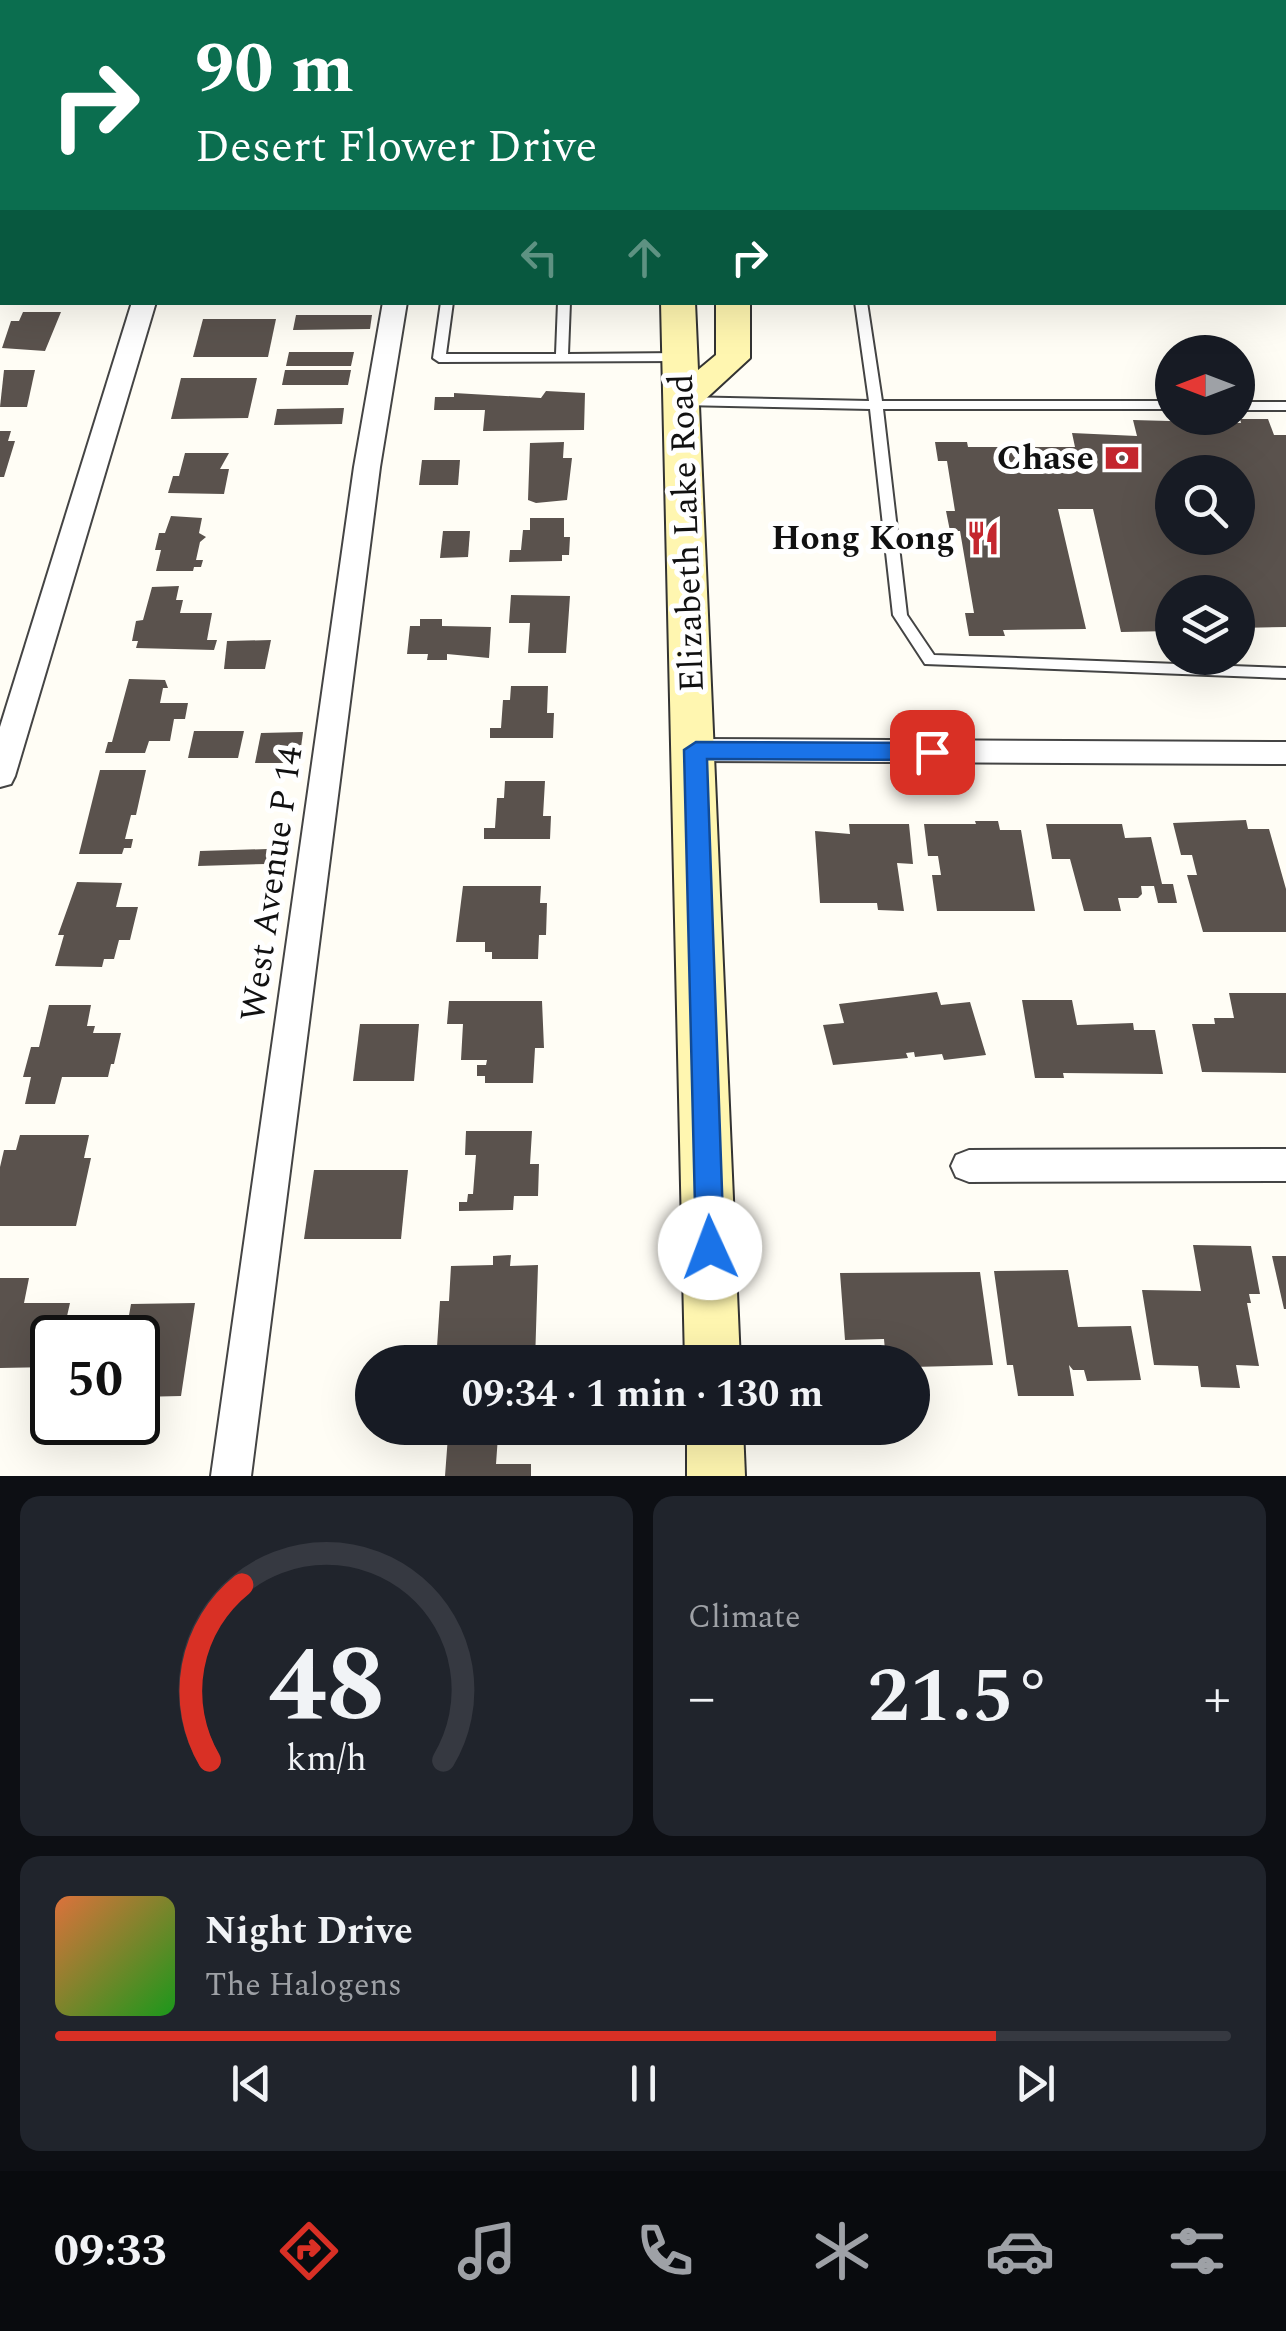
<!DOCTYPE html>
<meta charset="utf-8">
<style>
:root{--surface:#171b24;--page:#20242c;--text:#f1f3f6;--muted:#9ea1a6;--line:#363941;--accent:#d93025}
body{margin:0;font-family:Spectral,serif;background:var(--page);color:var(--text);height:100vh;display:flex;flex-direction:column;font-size:38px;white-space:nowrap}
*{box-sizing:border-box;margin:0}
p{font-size:32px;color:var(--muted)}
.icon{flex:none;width:55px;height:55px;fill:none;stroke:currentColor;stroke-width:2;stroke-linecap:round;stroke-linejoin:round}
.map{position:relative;height:1476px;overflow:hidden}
.sheet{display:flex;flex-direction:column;gap:20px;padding:20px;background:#0d0f14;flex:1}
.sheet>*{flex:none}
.hud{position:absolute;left:0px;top:0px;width:1288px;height:305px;box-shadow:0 10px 40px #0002;background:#0b6e4f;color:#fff;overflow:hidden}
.needle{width:65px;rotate:270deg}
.buttons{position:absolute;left:1155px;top:335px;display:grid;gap:20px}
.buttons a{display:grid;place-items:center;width:100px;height:100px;border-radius:50%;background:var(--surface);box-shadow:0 10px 40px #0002;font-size:50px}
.speed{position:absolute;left:30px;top:1315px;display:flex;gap:20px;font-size:50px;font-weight:700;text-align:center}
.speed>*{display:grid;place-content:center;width:130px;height:130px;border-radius:50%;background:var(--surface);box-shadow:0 10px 40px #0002;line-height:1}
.speed .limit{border:5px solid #111;border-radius:15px;background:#fff;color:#111}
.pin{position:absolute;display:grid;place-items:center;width:85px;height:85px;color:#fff;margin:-42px;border-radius:20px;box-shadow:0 5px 15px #0006}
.me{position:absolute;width:110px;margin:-55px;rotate:358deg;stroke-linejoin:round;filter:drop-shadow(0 0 8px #0008)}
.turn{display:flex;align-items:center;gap:35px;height:210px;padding:0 30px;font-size:45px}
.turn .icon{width:130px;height:130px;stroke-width:2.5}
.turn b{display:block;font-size:70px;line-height:85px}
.lanes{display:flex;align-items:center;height:95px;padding:0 30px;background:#0003;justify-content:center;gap:50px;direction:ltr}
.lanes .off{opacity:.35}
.big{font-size:75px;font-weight:700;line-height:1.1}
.sheet .tile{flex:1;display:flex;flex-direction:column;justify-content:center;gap:15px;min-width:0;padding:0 35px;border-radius:20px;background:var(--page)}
.sheet .dial{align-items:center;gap:0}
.dial svg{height:260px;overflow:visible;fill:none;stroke:var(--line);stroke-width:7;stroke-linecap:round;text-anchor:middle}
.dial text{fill:var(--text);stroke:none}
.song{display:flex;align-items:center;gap:30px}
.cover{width:120px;height:120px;border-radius:15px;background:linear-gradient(135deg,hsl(20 70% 55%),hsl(120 70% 35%))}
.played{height:10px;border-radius:5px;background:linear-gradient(90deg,var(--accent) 80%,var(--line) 80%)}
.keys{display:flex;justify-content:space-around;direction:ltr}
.heat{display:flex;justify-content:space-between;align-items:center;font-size:55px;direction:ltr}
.sheet .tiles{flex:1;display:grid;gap:20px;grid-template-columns:1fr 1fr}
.tile:last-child{grid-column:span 2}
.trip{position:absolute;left:355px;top:1345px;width:575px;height:100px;border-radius:50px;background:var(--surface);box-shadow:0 10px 40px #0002;font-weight:700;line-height:100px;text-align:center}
.menu{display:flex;height:160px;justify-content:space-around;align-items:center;background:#090b0e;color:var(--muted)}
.menu .icon{width:70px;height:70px}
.menu .selected{color:var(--accent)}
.menu b{font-size:45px;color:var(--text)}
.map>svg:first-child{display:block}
.building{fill:#5a524d;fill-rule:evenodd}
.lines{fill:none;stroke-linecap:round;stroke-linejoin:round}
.lane-casing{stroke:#444;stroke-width:4}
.street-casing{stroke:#444;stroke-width:4}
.secondary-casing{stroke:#333;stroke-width:4}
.primary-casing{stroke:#222;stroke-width:3}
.lane{fill:#fff;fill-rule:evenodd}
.street{fill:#fff;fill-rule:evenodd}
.secondary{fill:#fff6b0;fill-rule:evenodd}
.primary{fill:#f9d66b;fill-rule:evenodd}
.route{fill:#1a73e8;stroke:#114b97;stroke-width:2.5}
.labels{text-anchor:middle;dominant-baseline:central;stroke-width:10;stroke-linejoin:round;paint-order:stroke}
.poi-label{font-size:35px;font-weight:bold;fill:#111;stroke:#fff;text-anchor:end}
.street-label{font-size:35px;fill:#111;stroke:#fff}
</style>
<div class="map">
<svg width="1286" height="1476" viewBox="0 0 1286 1476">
<rect width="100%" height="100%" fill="#fffdf5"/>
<g class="building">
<polygon points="23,312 61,312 45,351 2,348 11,321 19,321"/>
<polygon points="296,315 372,315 370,329 293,330"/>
<polygon points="203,319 276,319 268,357 193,357"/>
<polygon points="289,352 354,352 351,366 286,366"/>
<polygon points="4,370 35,370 27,407 0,407"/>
<polygon points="285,370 351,370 348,385 282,385"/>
<polygon points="181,378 257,378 248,418 171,419"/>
<polygon points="546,391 585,393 584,430 483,431 485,410 434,410 435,397 454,397 454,393 541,398"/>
<polygon points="344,408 342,424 274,425 277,409"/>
<path d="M1240,419h28l6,16h12v192l-48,1v-36h-66v39l-51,1 -28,-123h-35l28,120 -83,1 2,6h-36l-4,-23h9l-14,-82h-10l-4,-20h9l-8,-50h-9l-3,-19h32l1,5h107l-3,-14 65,3 -4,-16 108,3zM1172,472h66v66h-66z"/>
<polygon points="0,431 11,431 8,441 15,441 4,477 0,477"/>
<polygon points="564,442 563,458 572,458 567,500 536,503 528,500 530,443"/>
<polygon points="185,453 229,453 220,469 229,469 224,494 168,493 173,476 179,476"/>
<polygon points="422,460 460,460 458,485 419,485"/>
<polygon points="171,516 202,518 199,533 206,537 200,542 196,560 203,560 201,567 194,567 193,571 156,571 161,550 155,550 159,533 165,533"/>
<polygon points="530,518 564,518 564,537 570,537 569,555 562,555 562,561 509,562 510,550 521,550 523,530 530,530"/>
<polygon points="443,531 470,531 468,557 440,558"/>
<polygon points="179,586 176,600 183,600 180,613 212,613 207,640 217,640 214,650 136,648 138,641 132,641 136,621 143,620 152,587"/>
<polygon points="511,595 570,596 566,653 528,653 530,623 509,623"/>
<polygon points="420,619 442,619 442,626 491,627 489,658 447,654 447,660 427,660 428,654 407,654 410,626 420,626"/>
<polygon points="271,640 265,669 224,669 227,641"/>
<polygon points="129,679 165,680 168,688 163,688 160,703 188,703 185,719 174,719 170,741 149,741 145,753 105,753 108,742 112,742"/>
<polygon points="511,686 548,686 547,713 554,713 553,738 490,738 490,728 501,728 503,700 510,700"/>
<polygon points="194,731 244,731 238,758 188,758"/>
<polygon points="303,732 299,763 255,763 261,733"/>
<polygon points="100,770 146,770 136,815 131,815 125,839 133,839 131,848 124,848 122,854 79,854"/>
<polygon points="505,781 545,781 543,816 551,816 550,839 484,839 484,828 495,828 497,798 504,798"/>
<polygon points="1246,820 1248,829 1269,829 1286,889 1286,932 1203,932 1187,875 1197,875 1192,855 1181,855 1173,823"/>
<polygon points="975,821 998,821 1000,830 1021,830 1035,911 937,911 932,875 941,875 938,856 928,856 924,824 976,824"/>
<polygon points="849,824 909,824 913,864 897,863 904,911 878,910 877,903 820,903 815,831 850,834"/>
<polygon points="1046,824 1122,824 1125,838 1151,837 1162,884 1173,884 1177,903 1158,903 1154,886 1141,886 1142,894 1138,898 1118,898 1121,911 1084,911 1070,859 1052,859"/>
<polygon points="268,849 266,864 198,866 200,851"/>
<polygon points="77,882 122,883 116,907 138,907 130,940 119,940 114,959 104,959 102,967 55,966 64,935 58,935"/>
<polygon points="463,886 541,886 540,903 547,903 546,935 539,935 538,959 492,959 492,952 485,952 485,942 456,942"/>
<polygon points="937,992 941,1005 970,1002 986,1055 944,1060 942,1054 915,1057 914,1052 906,1053 908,1058 833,1065 823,1025 844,1023 839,1004"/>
<polygon points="1229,993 1286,993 1286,1073 1202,1072 1192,1024 1215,1024 1214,1018 1234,1018"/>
<polygon points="1022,1000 1072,1000 1077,1025 1133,1023 1134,1030 1155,1030 1163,1074 1063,1073 1064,1078 1035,1078"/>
<polygon points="449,1001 542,1001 544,1048 535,1048 533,1083 485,1083 485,1076 477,1076 477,1065 486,1065 487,1060 461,1060 463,1024 447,1024"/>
<polygon points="49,1005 91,1005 87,1026 95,1026 93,1033 121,1033 114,1064 111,1064 108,1077 62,1077 55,1104 25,1104 31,1077 23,1077 31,1047 39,1047"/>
<polygon points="360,1024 419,1024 414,1081 353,1081"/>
<polygon points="466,1131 532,1131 530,1164 539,1164 538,1196 514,1196 513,1210 459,1211 459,1202 467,1202 468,1194 473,1194 476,1155 465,1155"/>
<polygon points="20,1135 89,1135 84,1158 91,1158 76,1226 0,1226 0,1167 4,1150 16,1150"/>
<polygon points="314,1170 408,1170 401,1239 304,1239"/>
<polygon points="1193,1245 1251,1246 1260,1294 1249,1294 1251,1303 1247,1303 1259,1366 1236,1365 1240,1388 1201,1387 1198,1366 1154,1365 1142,1290 1201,1291"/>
<polygon points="511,1255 510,1266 538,1265 535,1362 436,1362 440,1301 449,1301 451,1266 493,1265 493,1256"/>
<polygon points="1272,1256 1286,1256 1286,1309 1284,1309"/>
<polygon points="1068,1270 1078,1327 1131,1326 1141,1380 1087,1381 1084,1370 1073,1370 1069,1365 1074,1396 1018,1396 1013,1365 1007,1365 994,1271"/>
<polygon points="980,1272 993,1365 912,1367 912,1362 886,1362 884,1339 845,1340 840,1273"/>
<polygon points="0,1278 29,1278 24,1303 70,1303 62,1338 52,1338 52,1367 0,1368"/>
<polygon points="195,1303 181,1396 138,1397 138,1338 125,1338 131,1304"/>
<polygon points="448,1436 498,1436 496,1464 531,1464 531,1476 445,1476"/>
</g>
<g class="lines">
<g class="lane-casing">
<g id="lane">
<polygon points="298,0 308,0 308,2 299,2"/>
<rect x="1285" y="224" width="1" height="6"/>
<polygon points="441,302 453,302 446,354 556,354 558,302 570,302 568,354 681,353 687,357 681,361 439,362 433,358"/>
<polygon points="855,302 867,302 882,401 1172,401 1172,409 883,409 907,615 934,655 1286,668 1286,678 925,664 893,615 870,409 682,405 676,401 682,397 869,401"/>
<rect x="1238" y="402" width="48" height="8"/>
</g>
</g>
<g class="street-casing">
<g id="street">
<polygon points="132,302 156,302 15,776 11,784 0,787 0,727"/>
<polygon points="383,302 407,302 380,467 251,1476 211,1476 354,467"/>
<polygon points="696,739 1286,742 1286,764 696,761 685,758 681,750 685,742"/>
<polygon points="1286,1149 1286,1181 969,1182 956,1177 951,1166 956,1155 969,1150"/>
</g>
</g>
<g class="secondary-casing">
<g id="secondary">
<rect x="1285" y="137" width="1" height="18"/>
<polygon points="661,302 695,302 698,370 716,355 716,302 750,302 750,358 699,405 740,1362 685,1362"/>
<polygon points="687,1428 743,1428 745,1476 687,1476"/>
</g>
</g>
<g class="primary-casing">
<rect id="primary" x="0" y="140" width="2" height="20"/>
</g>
<use href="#lane" class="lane"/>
<use href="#street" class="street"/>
<use href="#secondary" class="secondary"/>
<use href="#primary" class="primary"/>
</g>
<polygon class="route" points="696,742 932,743 943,752 932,760 707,759 724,1248 720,1257 710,1260 700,1257 696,1248 684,750"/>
<defs>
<g id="bank-bare" transform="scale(2.7)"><path d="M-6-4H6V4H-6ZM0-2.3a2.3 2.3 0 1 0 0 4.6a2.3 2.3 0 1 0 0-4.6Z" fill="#c4262e" stroke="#fff" stroke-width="2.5" paint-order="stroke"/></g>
<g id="restaurant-bare" transform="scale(2.7)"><path d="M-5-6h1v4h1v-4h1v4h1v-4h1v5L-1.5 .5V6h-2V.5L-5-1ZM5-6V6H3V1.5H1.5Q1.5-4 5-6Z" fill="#c4262e" stroke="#fff" stroke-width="2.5" paint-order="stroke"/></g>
</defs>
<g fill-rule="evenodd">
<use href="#bank-bare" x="1122" y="458"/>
<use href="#restaurant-bare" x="983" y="538"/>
</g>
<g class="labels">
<g class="poi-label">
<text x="1094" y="458">Chase</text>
<text x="955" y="538">Hong Kong</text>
</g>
<g class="street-label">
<text transform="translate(687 533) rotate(-92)">Elizabeth Lake Road</text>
<text transform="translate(272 884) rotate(-82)">West Avenue P 14</text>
</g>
</g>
</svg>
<div class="buttons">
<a><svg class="needle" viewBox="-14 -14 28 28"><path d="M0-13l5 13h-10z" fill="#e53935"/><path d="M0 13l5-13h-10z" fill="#9ea1a6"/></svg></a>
<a><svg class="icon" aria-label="search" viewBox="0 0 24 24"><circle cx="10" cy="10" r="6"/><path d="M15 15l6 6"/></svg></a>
<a><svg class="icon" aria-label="layers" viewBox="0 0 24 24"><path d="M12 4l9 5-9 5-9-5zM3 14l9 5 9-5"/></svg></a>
</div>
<div class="speed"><div class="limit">50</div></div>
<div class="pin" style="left:932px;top:752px;background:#d93025"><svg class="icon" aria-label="arrive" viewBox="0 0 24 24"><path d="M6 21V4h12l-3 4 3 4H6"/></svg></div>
<svg class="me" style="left:710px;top:1248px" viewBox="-20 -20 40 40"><circle r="19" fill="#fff"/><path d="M0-13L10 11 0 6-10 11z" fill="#1a73e8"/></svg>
<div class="trip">09:34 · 1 min · 130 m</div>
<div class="hud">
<div class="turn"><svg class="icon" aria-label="right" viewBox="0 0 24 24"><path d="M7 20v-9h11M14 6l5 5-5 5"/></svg><div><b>90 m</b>Desert Flower Drive</div></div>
<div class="lanes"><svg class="icon off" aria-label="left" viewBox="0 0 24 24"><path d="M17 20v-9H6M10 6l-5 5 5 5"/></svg><svg class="icon off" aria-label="ahead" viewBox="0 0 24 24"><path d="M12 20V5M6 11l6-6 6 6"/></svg><svg class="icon" aria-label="right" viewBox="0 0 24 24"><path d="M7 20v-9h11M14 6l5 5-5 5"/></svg></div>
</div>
</div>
<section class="sheet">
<div class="tiles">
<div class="tile dial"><svg viewBox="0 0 100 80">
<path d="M14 69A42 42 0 1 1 86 69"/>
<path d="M14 69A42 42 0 0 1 24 15" stroke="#d93025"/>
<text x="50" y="56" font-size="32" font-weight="700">48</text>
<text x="50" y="72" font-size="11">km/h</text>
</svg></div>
<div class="tile"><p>Climate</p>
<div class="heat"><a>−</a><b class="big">21.5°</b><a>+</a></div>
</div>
<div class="tile">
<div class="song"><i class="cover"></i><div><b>Night Drive</b><p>The Halogens</p></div></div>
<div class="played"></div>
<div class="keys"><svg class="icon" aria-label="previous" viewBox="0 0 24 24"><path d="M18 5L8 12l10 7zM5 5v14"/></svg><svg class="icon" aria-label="pause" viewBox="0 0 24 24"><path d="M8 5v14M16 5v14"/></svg><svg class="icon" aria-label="next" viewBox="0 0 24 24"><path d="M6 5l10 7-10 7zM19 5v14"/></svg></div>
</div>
</div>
</section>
<nav class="menu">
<b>09:33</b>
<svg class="icon selected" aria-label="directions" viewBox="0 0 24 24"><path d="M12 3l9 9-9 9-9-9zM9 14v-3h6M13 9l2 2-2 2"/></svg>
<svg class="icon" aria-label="music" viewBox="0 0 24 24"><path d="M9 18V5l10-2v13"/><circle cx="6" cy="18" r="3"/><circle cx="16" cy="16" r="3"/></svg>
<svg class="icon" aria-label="phone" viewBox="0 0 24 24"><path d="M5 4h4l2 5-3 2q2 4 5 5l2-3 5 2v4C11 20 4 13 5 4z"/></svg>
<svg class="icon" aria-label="climate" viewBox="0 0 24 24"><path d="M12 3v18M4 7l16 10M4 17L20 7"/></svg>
<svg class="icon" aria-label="car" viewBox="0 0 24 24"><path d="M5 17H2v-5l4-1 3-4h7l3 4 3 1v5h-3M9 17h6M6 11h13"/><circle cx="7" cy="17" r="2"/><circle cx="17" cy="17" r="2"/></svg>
<svg class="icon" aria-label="filters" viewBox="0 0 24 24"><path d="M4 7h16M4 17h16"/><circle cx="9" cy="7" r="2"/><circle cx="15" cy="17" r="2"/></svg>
</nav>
